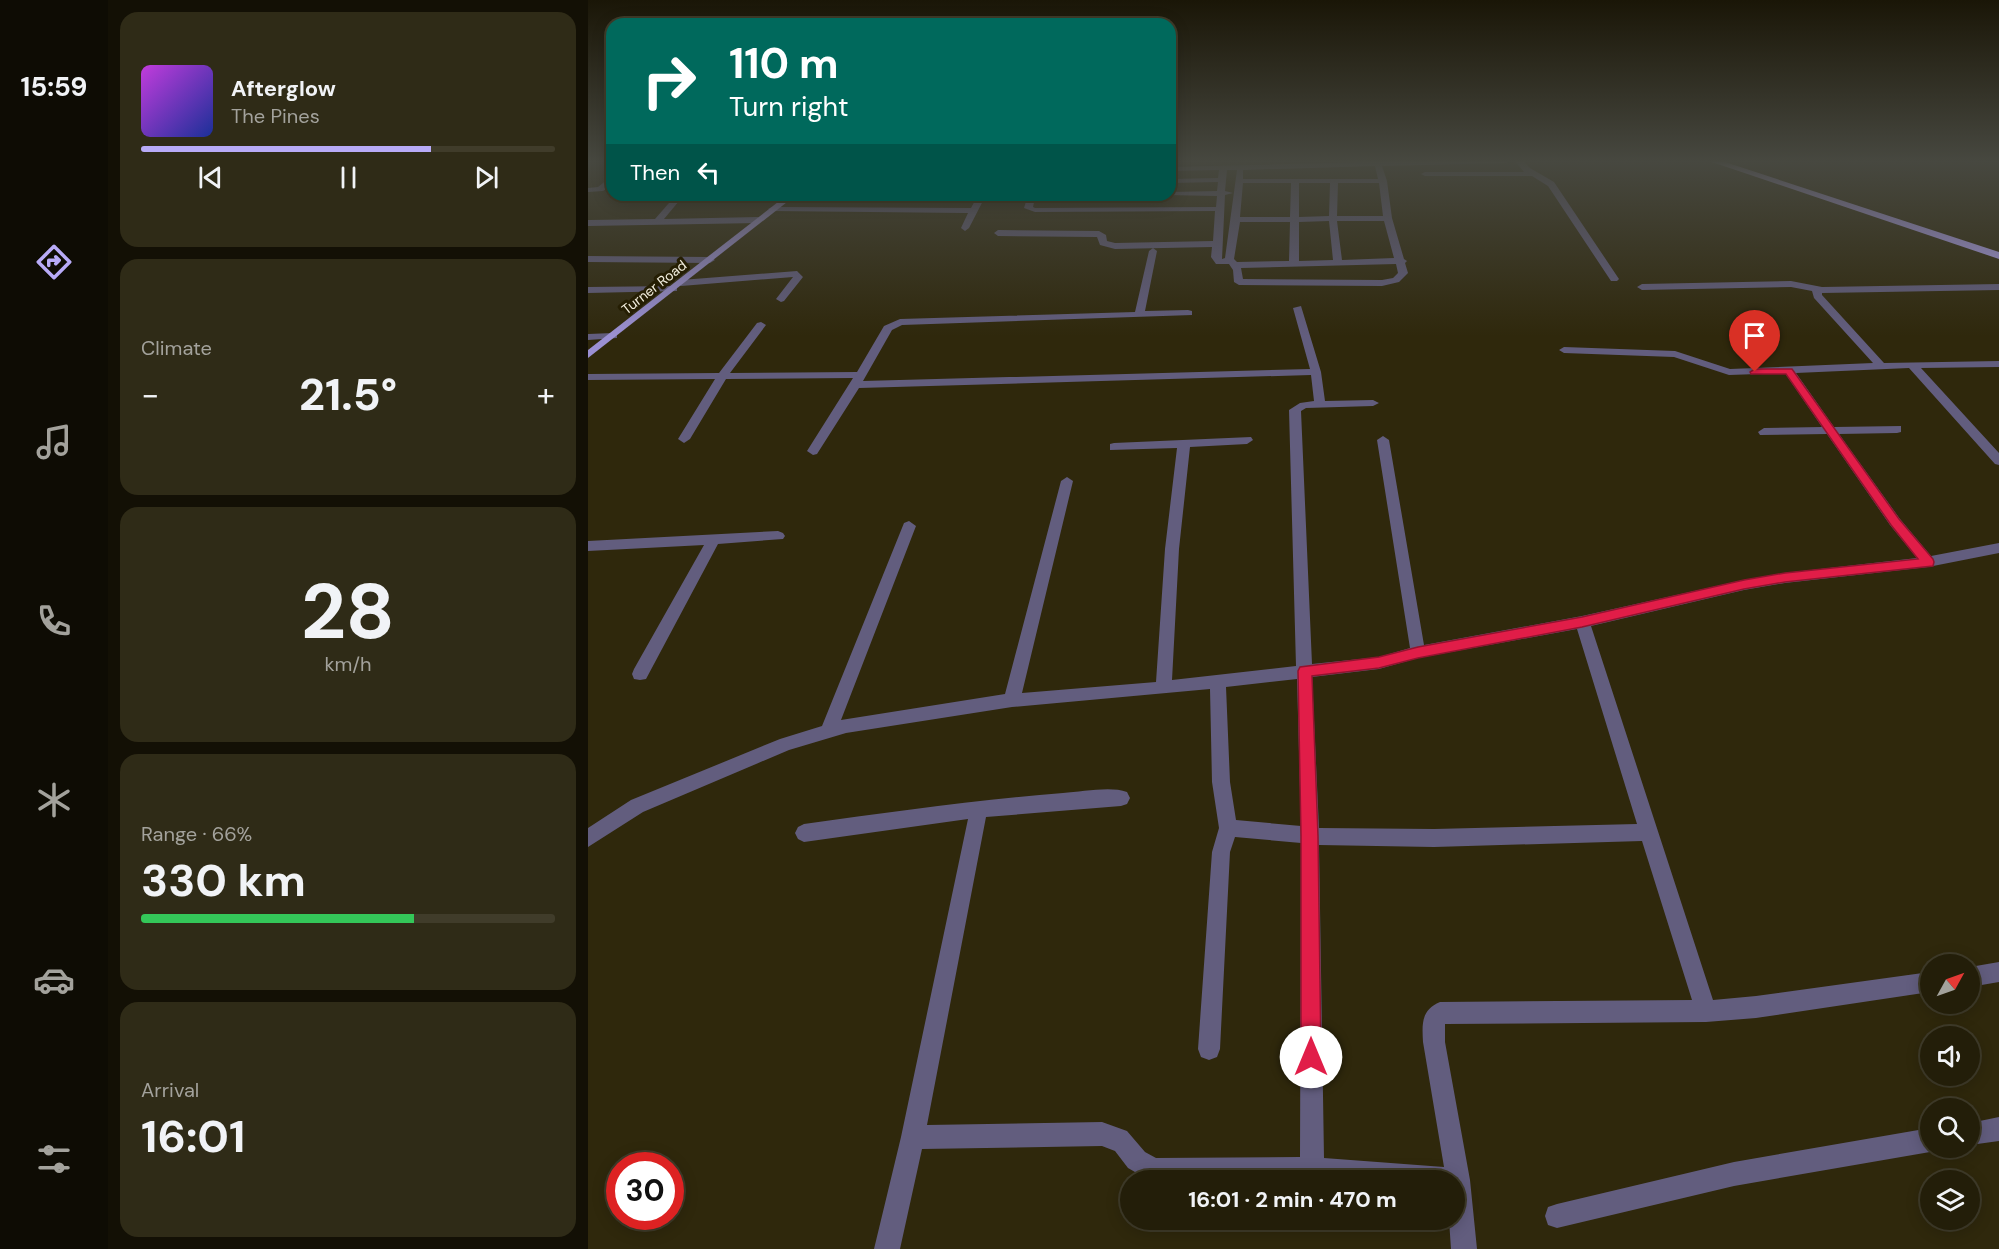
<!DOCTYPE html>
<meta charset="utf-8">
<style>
:root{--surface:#231e09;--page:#2f2b17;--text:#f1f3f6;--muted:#a3a29c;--line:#403c2a;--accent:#b8abf7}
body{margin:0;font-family:"DM Sans",sans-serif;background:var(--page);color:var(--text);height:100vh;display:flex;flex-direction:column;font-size:22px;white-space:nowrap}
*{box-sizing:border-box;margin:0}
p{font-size:20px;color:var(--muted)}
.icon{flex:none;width:33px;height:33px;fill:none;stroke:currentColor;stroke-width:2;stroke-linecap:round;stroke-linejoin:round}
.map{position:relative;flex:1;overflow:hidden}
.sheet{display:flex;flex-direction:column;gap:12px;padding:12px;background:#131005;width:480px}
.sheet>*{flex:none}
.guide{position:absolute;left:18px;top:18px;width:570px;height:183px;border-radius:18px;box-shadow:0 3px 15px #0003,0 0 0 2px var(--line);background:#00695c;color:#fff;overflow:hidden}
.needle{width:39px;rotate:50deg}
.tools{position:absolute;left:1332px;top:954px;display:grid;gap:12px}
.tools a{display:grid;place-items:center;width:60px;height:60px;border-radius:50%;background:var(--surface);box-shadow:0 3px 15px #0003,0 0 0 2px var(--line);font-size:30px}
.speed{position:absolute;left:18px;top:1152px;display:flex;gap:12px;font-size:30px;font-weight:700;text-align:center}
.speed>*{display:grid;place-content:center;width:78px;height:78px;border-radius:50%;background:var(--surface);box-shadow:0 3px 15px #0003,0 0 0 2px var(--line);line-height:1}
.speed .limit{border:9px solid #d22;background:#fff;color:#111}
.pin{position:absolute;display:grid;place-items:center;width:51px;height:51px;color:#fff;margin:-62px -26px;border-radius:50% 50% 50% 0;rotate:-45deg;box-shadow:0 0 6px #0007}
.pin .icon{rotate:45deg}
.me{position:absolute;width:66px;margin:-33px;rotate:0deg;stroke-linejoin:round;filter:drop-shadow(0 0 4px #0008)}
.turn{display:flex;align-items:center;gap:21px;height:126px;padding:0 24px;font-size:27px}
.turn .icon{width:78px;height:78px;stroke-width:2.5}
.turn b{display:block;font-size:42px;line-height:51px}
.then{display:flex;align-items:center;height:57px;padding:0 24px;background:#0003;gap:12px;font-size:22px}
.big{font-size:45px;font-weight:700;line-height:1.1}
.sheet .widget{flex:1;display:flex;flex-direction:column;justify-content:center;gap:9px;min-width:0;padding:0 21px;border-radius:18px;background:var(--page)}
.sheet .dial{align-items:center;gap:0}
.dial b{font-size:78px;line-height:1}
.song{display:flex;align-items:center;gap:18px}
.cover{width:72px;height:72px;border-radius:9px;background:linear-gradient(135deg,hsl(290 70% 55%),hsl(230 70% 35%))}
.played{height:6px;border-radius:3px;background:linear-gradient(90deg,var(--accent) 70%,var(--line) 70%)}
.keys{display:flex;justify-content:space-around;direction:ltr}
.heat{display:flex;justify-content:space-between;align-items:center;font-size:33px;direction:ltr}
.charge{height:9px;border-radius:4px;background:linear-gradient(90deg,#34c759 66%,var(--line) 0)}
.trip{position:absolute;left:532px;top:1170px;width:345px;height:60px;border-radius:30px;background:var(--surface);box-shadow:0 3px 15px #0003,0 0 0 2px var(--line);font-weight:700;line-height:60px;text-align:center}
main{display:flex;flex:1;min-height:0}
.tabs{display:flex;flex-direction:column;width:108px;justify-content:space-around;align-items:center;background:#0e0c04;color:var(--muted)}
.tabs .icon{width:42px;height:42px}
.tabs .selected{color:var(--accent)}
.tabs b{font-size:27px;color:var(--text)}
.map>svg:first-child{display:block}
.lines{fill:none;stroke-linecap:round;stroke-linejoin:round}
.minor{fill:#625d7e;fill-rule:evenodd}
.major{fill:#9b90d3;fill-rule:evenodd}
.highway{fill:#b2a4f5;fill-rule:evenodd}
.route{fill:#e11d48;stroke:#92132f;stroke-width:1.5}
.labels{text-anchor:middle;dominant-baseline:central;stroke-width:6;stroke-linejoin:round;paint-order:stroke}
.far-street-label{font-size:14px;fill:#f3efdf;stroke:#251e03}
</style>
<main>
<nav class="tabs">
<b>15:59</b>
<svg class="icon selected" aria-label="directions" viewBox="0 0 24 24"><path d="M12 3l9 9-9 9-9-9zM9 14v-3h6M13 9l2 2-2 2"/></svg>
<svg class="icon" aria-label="music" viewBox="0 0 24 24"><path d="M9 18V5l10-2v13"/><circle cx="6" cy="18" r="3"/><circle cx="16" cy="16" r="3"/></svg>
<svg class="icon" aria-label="phone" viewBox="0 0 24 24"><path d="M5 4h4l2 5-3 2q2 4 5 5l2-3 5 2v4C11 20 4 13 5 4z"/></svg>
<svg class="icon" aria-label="climate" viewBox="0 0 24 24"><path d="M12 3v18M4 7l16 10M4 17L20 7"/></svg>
<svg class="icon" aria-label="car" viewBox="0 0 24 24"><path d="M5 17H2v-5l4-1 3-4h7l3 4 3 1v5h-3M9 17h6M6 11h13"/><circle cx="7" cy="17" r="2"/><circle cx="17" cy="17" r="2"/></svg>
<svg class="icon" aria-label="filters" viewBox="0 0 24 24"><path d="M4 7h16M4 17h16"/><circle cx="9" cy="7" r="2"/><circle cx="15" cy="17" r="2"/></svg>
</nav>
<section class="sheet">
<div class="widget">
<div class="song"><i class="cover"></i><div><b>Afterglow</b><p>The Pines</p></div></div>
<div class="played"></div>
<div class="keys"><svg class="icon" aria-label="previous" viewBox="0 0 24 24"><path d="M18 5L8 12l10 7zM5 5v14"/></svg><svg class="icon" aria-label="pause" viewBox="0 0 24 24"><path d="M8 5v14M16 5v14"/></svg><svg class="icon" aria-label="next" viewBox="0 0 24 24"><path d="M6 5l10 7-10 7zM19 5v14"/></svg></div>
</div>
<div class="widget"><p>Climate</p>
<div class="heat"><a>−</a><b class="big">21.5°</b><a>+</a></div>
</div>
<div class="widget dial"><b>28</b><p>km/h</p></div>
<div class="widget"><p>Range · 66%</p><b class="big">330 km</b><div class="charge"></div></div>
<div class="widget"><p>Arrival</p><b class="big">16:01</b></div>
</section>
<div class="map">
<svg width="1411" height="1249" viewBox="0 0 1411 1249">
<rect width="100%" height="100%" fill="#2f280c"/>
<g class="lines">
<g class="minor">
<path d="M818,161h104l-4,2 -124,3 5,15 5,37 12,41 3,2 -2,2 3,10 -9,9 -17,4 -143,-1 -5,-3 -1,-12 -4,-6h-13l-5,-7 1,-10 -97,2 -15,-4 -3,-8 -99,-1 -4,-3 4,-3 101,1 7,4 1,6 8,2 98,-2 2,-30 -180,1 -11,-4 4,-13h80l-4,2 -69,1 -2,9 2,1 181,-1 1,-11 -50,-1h3v-3l47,-1 1,-9 -48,1v-4l48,-1 1,-8 -49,1v-4zM787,166l3,13h-135v-9zM639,170h10l-12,88 -3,1 3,-64 8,-2 -8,-2zM655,183h48l-1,34h-50zM711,183h31l-1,33 -30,1zM750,183h41l4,33h-46zM741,221l4,39 -34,1v-39zM749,221h47l10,37 -52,2zM652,222h50l-1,39 -52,1 -3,-3zM808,264l2,9 -5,5 -11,2 -139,-1 -2,-11z"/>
<polygon points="927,161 935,161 942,168 966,182 1031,279 1029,281 1023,281 960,186 944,176 837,176 833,174 837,172 936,172"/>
<polygon points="20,179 24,179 24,184 15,191 0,192 0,188 10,187"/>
<polygon points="88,195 96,195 76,219 170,217 174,220 170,223 0,226 0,220 67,219"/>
<polygon points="390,195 398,195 381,228 377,231 373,228 380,213 184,211 180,209 184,207 383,208"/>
<path d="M565,248l4,3 -12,60 43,-1 4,1v4l-290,10 -10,5 -29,51 447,-12 -17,-61 8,-2 20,66 4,29 48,-1 6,3 -6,3 -67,2 -5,3 11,253 67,-7 31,-9 -33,-208 6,-4 6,4 35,205 158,-29 162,-36 41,-7 132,-15 -27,-33 -63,-91 -67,1 -2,-3 6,-4 58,-1 -37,-54 -56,2 -55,-18 -110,-4 -5,-3 5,-3 111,4 55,18 143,-6 -59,-65 -2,-7 -21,-4 -149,3 -5,-3 5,-3 149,-3 31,6 177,-3v6l-177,3v2l62,68 115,-2v6l-78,1 78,85v12l-4,-1 -86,-96 -113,5 38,54 67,-1v6l-4,1 -58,1 61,85 31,37 68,-13v10l-71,14 -143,16 -41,7 -153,36 122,374 43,-4 174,-24v20l-174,26 -50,4 -261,2v18l25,138 7,69h-26l-2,-29h6v-40h-306l-21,-12 -13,-17 -13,-5 -180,3 -22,100h-26l27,-112 67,-318 -164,23 -6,-3 -3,-6 3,-6 6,-3c87,-12 172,-24 259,-31 19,-1 47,-7 64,-1l3,6 -3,6 -6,2 -135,11 -59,308 175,-3 25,9 18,21 11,6 144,-1 1,-314 -66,-6 -5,15 -10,197 -3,8 -8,3 -8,-3 -3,-8 14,-197 7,-24 -7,-46 -2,-93 -198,18 -166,26 -57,17 -146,62 -55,35v-19l43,-28 149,-61 42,-13 82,-203 5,-2 7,5 -75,194 164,-26 56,-213 6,-4 6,4 -51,212 134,-11 9,-133 12,-101 -67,2v-6l4,-1 137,-6 2,3 -6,4 -57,3 -11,102 -7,131 124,-14 -7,-256 11,-7 14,-2 -3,-26 -452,13 -42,66 -4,1 -6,-4 46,-73 -127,1 -36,60 -6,4 -6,-4 37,-60 -127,1v-6l131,-1 38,-50 4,-1 5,3 -36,48 127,-1 27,-46 16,-7 235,-7 14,-61zM989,629l60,195 -203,5 -115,-1 -7,-151 67,-8 39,-11zM709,679l4,147 -65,-6 -6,-38 -4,-95zM1054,841l50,159 -252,2c-19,8 -18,22 -17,40l21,125 -120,-9 -5,-313 115,2z"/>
<polygon points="0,256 122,257 127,260 122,263 0,262"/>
<polygon points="209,271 215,277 196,301 193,302 188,299 205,277 93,286 88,283 93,280"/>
<polygon points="86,286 89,287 89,291 0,293 0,287"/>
<polygon points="25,333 29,334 29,338 0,340 0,334"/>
<polygon points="190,531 195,533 197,536 195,539 130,544 58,679 52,680 46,679 44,674 46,669 116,545 0,551 0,541"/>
<polygon points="1411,962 1411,982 1382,987 1382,967"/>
<polygon points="1411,1117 1411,1141 1382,1145 1382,1123"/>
<polygon points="1342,1128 1342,1148 1351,1148 1342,1152 1146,1186 969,1228 960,1225 957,1216 960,1207 969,1204 1146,1162"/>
</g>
<polygon class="major" points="199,195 208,195 0,358 0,350"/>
<polygon class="highway" points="1121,161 1134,161 1411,252 1411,259"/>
</g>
<linearGradient id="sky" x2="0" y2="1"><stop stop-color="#1a1607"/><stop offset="0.48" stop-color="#474840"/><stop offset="1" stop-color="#474840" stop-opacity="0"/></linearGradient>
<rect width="1411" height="336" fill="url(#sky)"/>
<polygon class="route" points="1167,369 1204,369 1311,519 1345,559 1346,562 1345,566 1197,582 1156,589 994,627 830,658 791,668 724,676 730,836 733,1057 730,1064 723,1067 716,1064 713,1057 713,836 710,671 712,667 791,657 830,647 994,617 1156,580 1197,573 1330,559 1303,525 1198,374 1163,374 1162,372"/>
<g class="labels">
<g class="far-street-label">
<text transform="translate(66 287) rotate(-38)">Turner Road</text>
</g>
</g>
</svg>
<div class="tools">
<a><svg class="needle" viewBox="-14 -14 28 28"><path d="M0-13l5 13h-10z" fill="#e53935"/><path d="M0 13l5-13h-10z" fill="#a3a29c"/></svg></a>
<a><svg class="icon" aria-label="sound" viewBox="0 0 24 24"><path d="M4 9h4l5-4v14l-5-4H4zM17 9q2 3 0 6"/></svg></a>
<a><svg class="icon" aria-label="search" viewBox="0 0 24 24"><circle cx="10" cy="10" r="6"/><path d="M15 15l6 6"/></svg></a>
<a><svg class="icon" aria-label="layers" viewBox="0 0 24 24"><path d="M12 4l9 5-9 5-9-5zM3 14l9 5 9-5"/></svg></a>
</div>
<div class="speed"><div class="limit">30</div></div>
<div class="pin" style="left:1167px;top:372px;background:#d93025"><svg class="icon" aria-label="arrive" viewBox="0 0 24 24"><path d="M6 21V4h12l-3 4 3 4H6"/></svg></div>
<svg class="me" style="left:723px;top:1057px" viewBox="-20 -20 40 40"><circle r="19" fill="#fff"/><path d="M0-13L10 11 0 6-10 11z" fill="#e11d48"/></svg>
<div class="trip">16:01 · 2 min · 470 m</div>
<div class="guide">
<div class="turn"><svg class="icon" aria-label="right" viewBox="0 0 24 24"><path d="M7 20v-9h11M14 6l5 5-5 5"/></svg><div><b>110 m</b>Turn right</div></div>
<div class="then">Then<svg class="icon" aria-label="left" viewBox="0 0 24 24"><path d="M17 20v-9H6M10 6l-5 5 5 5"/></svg></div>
</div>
</div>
</main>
